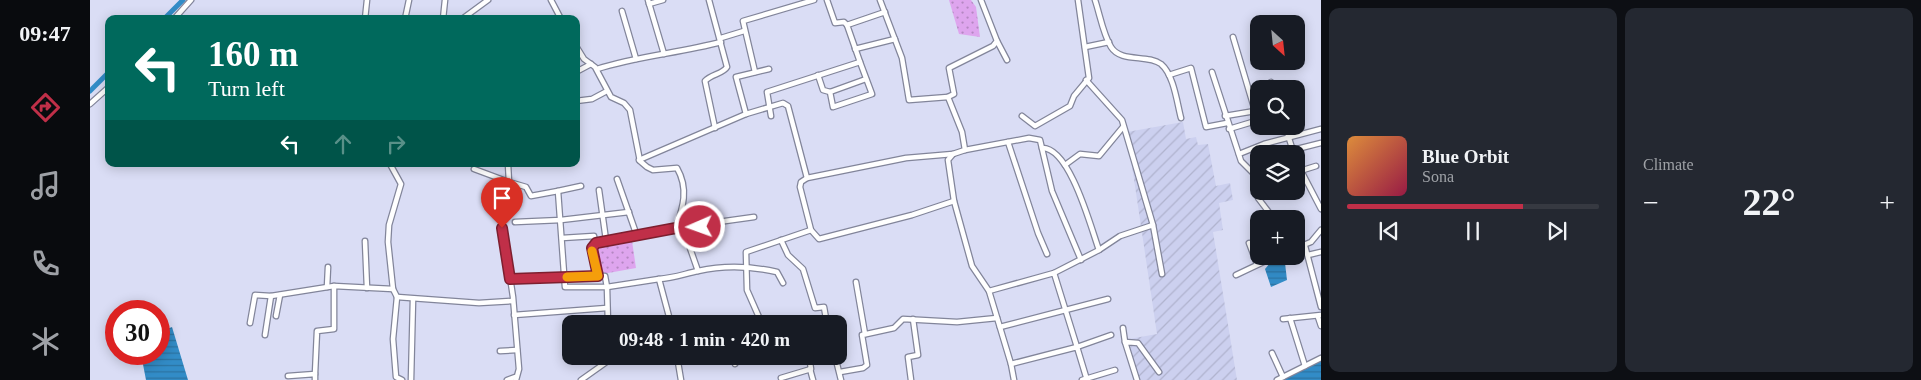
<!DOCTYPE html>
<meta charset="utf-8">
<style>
:root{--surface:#171b24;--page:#242831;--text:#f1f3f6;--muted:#9ea1a6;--line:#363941;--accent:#c02f48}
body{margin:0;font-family:"Times New Roman",serif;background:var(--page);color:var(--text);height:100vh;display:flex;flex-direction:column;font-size:19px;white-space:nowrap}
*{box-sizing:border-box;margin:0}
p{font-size:16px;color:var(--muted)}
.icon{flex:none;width:28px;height:28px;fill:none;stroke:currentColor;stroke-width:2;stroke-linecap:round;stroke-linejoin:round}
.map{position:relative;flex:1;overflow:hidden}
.sheet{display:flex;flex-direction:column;gap:8px;padding:8px;background:#0d0f14;width:600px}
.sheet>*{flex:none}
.banner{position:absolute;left:15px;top:15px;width:475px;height:152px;border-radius:10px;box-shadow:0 2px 12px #0003;background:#00695c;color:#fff;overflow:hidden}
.needle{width:32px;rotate:153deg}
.fabs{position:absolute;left:1160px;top:15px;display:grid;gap:10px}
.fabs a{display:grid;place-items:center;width:55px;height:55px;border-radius:10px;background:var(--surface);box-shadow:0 2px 12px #0003;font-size:25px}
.speed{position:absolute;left:15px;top:300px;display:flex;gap:10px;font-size:25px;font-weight:700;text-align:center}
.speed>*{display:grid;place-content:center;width:65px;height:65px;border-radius:50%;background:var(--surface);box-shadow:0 2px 12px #0003;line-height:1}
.speed .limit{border:8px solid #d22;background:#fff;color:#111}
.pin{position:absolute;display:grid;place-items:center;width:42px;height:42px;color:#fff;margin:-51px -21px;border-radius:50% 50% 50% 0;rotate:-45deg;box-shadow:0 0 5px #0007}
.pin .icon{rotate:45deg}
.me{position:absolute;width:55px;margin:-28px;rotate:268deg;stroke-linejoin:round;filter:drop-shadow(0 0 4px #0008)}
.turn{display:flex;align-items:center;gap:18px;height:105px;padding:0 20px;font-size:22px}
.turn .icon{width:65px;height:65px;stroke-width:2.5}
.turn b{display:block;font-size:35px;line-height:42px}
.lanes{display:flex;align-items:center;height:48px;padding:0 20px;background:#0003;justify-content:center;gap:25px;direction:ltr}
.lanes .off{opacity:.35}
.big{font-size:38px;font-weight:700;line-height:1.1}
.sheet .tile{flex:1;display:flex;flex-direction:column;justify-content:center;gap:8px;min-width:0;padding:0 18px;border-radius:10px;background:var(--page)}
.song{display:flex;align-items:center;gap:15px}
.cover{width:60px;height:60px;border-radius:8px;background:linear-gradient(135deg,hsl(30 70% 55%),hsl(340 70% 35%))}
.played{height:5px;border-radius:2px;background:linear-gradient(90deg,var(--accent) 70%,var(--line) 70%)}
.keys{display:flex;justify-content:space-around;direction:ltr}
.heat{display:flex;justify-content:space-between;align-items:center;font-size:28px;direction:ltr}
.sheet .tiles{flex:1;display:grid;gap:8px;grid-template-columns:repeat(2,1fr)}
.trip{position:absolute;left:472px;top:315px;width:285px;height:50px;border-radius:10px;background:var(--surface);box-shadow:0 2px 12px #0003;font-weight:700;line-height:50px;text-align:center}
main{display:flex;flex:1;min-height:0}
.menu{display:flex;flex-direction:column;width:90px;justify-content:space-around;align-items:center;background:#090b0e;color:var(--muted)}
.menu .icon{width:35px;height:35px}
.menu .active{color:var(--accent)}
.menu b{font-size:22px;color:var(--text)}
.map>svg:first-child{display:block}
.industrial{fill:url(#industrial-furrows)}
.park{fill:url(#park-dots)}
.water{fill:url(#water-rules)}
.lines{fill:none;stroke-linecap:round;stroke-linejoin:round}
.canal{stroke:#328cc7;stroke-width:5}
.minor-casing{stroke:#82859a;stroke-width:7}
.minor{stroke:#fff;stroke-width:4.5}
.route-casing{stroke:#7d1f2f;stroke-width:12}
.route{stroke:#c02f48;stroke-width:9}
.slow{stroke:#f59e0b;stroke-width:9}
</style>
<main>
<nav class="menu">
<b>09:47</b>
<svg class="icon active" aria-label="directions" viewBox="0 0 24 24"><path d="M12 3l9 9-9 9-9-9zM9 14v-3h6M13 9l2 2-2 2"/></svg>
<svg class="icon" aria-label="music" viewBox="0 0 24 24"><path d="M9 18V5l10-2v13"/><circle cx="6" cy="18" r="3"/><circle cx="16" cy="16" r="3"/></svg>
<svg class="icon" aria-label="phone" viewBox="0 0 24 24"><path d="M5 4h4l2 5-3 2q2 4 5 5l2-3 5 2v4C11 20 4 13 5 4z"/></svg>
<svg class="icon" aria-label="climate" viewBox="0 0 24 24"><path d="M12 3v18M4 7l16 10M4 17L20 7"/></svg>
</nav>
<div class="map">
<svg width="1231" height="380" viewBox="0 0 1231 380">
<defs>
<pattern id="industrial-furrows" width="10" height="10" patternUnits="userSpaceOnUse" patternTransform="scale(1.25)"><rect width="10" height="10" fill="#ccd0ef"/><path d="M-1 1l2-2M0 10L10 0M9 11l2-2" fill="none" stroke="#b0b3ce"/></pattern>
<pattern id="park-dots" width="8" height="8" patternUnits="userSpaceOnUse" patternTransform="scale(1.25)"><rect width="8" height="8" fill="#dea5ee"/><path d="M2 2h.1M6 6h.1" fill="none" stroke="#b487c2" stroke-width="1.8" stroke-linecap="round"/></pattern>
<pattern id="water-rules" width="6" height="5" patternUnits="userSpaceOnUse" patternTransform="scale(1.25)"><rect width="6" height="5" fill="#328cc7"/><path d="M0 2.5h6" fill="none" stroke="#2b73a2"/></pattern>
</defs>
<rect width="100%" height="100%" fill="#daddf5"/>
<polygon class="industrial" points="1093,122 1096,139 1106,137 1108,145 1118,144 1126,186 1140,183 1143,200 1129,203 1133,230 1123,232 1147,380 1046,380 1039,339 1067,334 1037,132"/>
<g class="park">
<polygon points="859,0 881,0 886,7 890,37 869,34"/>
<polygon points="542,241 546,268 507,275 501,247"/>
</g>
<g class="water">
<polygon points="1192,260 1195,263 1197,280 1181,287 1175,269 1180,263"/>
<polygon points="82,327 98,380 56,380 51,354 69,354 69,332"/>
<polygon points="1231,358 1231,380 1192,380"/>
</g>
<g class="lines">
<g class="canal">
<polyline points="74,19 93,0"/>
<polyline points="0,91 19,72"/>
</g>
<g class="minor-casing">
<g id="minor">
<polyline points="461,0 471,19"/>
<polyline points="558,0 574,54"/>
<path d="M619,0l18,67c-4,7 -16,7 -22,14l10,47"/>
<polyline points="737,0 745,23 754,22 757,25"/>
<polyline points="790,0 812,58 819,100 858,97"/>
<polyline points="891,0 907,41 903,46 859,68 864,94 858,97 872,132 875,150 863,154 858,160 864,201 882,266 899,291 921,364 987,347 997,380"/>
<path d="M1005,0c5,15 8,34 16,47 10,16 36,7 50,17 13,11 16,39 20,54"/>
<polyline points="559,4 573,0"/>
<polyline points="532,11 546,59"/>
<polyline points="84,19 101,0"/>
<polyline points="275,19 277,0"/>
<polyline points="315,19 319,0"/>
<polyline points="353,19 355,0"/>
<polyline points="372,19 398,0"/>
<polyline points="631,38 654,31"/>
<polyline points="907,41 917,60"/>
<path d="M486,46l8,13 11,8 16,30 13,6 6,7 10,51 7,6 6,3 24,-2c12,21 6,39 -1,60"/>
<polyline points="995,47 1019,42"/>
<polyline points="765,49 805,39"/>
<path d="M507,69c40,-13 83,-16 124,-27"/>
<polyline points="486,72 501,64"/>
<polyline points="665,72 653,21 724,0"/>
<polyline points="1122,72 1151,161 1169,179"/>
<polyline points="728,75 733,90 740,92 743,107 782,94 770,62"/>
<polyline points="1079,75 1101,68 1116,127 1137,123"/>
<polyline points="996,80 1032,120 1063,225"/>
<polyline points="1181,82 1183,89"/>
<polyline points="740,92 776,79"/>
<polyline points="486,101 502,99 517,91"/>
<polyline points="0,104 19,87"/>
<polyline points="656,114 646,77 679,69"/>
<polyline points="681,116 677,92 770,62 757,25 795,12"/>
<polyline points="932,116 945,126 980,106 984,96 999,78 988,0"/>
<polyline points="1135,116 1165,111 1143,37"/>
<polyline points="1195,126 1204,154"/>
<polyline points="1139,129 1169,120"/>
<polyline points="918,142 948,233 957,254"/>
<path d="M952,148c28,-1 49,80 57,102"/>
<polyline points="875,150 939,138 950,140 962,191 991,260"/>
<polyline points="1203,150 1231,143"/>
<polyline points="863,154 816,158 717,178 711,182 710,187 721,230 729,239 822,215 864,201"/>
<polyline points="1149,154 1174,144 1231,129"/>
<polyline points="549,160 656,114 693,103 698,106 717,178"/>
<polyline points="1206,161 1231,209"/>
<polyline points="300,164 311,184 299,225 298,242 303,289 307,297 303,339 306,377 312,380"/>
<polyline points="975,165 990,154 1009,156 1033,127"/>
<polyline points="384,169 419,182 418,164"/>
<polyline points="1210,171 1226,166"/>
<polyline points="527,179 547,236"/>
<polyline points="419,182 436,187 441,196 468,191 475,287 517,287 518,324"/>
<polyline points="509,190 516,240"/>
<polyline points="468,191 491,186"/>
<polyline points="1171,191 1168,198 1184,219"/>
<polyline points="410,210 423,297 429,369 426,380"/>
<polyline points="425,222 471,220 539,212"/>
<polyline points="593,228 608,271"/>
<polyline points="472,238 504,236 505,243"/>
<polyline points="691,240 698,255 713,269 725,308 734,307 737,324"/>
<polyline points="275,241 277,288"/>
<polyline points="1159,243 1167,264"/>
<polyline points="1215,246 1231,307"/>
<polyline points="1206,248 1221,242 1231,230"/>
<polyline points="1218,255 1231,252"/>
<polyline points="964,273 1009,250 1030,236 1063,225 1072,274"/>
<polyline points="1146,275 1186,256"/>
<polyline points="508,276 501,248 505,243 586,228 610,227 621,223 664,217"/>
<polyline points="420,279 515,276 517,287 569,279"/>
<polyline points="766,282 775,334"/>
<polyline points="237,287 238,267"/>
<polyline points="899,291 964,273 987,347 1021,335"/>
<polyline points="307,297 389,303 422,301"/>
<polyline points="424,315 517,308"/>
<polyline points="186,316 190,295"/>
<polyline points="1228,317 1231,326"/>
<polyline points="1200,318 1215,366"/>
<polyline points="1193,319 1231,315"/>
<polyline points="160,323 165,295 181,296"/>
<path d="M581,324l-12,-45c14,-1 25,-5 39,-8 26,-6 53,-5 79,1l6,11"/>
<polyline points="672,324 657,290 656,252 721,230"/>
<polyline points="910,327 1018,299"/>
<polyline points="1033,328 1035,342"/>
<polyline points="175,335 181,296 244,286 303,289"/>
<polyline points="410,351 427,350"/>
<polyline points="1182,353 1193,377"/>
<polyline points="587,356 591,380"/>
<polyline points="642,356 645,364"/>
<polyline points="745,356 751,380"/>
<polyline points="921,364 924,380"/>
<polyline points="720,369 723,380"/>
<polyline points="750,372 773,368 777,365 772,335 804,328 813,319 867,322 907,318"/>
<polyline points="225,374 227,331 244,329 244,286"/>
<polyline points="198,376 225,374 225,380"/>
<polyline points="691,378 721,369 719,356"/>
<polyline points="321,380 323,299"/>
<polyline points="417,380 425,377"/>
<polyline points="491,380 525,356"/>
<polyline points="821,380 818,357 828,355 823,319"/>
<polyline points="992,380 1025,370"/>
<polyline points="1047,380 1035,342 1048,343 1069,372"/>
<polyline points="1187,380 1231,358"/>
</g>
</g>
<use href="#minor" class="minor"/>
</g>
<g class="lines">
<g class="route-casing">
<polyline id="route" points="412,228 420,279 508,276 502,248 506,243 586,228 610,227"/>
</g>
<use href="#route" class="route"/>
<polyline class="slow" points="477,277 508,276 502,251"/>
</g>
</svg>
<div class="fabs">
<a><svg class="needle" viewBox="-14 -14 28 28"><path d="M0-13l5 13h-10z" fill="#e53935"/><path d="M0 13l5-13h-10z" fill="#9ea1a6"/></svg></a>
<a><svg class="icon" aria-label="search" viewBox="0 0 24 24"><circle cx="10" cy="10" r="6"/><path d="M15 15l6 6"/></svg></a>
<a><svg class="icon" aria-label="layers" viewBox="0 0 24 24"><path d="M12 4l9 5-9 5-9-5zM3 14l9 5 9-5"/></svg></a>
<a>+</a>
</div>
<div class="speed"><div class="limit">30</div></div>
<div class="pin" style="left:412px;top:228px;background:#d93025"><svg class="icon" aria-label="arrive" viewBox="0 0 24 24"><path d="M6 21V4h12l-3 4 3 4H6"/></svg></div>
<svg class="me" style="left:610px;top:227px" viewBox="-20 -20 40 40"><circle r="17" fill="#c02f48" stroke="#fff" stroke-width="3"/><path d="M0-11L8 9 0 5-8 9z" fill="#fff"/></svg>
<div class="trip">09:48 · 1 min · 420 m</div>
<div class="banner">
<div class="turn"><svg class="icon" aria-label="left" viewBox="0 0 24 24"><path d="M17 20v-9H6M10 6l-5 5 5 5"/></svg><div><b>160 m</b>Turn left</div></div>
<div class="lanes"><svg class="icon" aria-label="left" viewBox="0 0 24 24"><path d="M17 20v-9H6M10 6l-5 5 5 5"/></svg><svg class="icon off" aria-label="ahead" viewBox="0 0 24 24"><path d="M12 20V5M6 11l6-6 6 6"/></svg><svg class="icon off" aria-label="right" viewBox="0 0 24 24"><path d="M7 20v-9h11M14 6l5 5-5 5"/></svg></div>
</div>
</div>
<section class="sheet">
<div class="tiles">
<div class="tile">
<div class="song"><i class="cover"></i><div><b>Blue Orbit</b><p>Sona</p></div></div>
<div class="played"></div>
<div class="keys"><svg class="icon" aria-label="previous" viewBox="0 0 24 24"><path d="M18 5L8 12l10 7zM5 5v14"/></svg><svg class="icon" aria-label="pause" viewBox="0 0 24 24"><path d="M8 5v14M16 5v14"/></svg><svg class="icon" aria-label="next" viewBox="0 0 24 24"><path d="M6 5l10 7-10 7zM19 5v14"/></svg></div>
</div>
<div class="tile"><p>Climate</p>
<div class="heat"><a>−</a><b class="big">22°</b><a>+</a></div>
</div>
</div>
</section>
</main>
